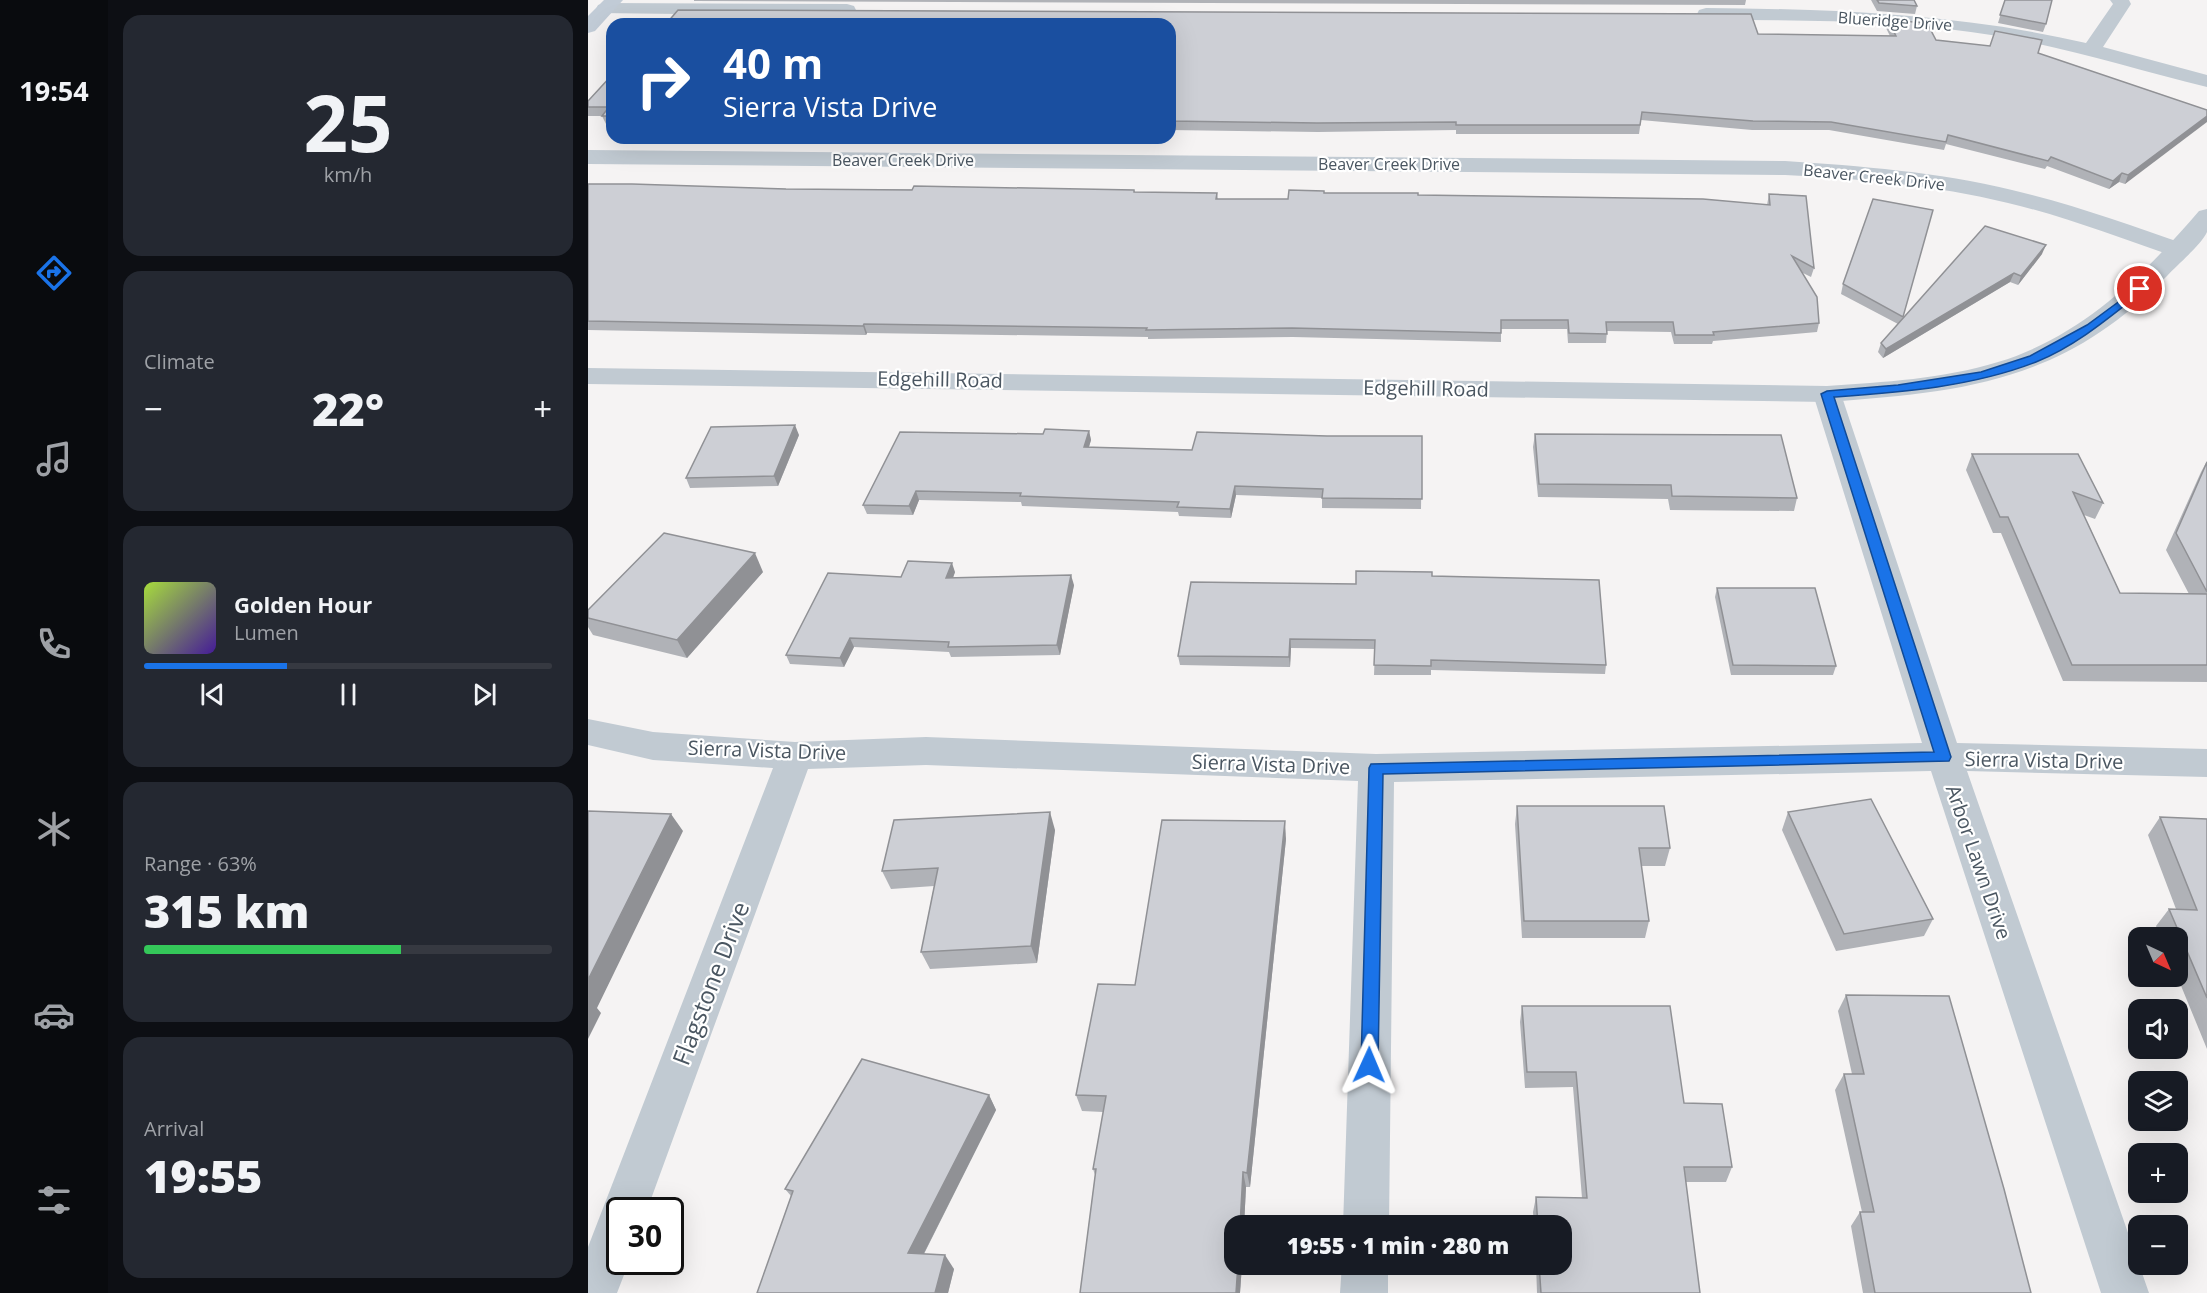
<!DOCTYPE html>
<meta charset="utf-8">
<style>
:root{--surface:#171b24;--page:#242831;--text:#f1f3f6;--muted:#9ea1a6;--line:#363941;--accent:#1a73e8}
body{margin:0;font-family:"Open Sans",sans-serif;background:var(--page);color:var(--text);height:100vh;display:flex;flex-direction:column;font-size:22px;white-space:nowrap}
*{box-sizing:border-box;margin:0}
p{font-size:20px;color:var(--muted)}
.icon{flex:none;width:33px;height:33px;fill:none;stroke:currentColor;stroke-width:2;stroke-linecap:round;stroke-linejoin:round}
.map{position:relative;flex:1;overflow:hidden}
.drawer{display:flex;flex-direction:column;gap:15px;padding:15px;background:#0d0f14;width:480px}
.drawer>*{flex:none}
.guide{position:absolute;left:18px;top:18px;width:570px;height:126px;border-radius:18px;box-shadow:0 6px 24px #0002;background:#1a4fa0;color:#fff;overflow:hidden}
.needle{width:39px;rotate:136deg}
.buttons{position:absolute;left:1540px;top:927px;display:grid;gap:12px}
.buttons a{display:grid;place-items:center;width:60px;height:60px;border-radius:12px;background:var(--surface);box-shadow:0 6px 24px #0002;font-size:30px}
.speed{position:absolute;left:18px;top:1197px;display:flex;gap:12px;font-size:30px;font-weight:700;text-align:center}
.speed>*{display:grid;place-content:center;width:78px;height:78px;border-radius:50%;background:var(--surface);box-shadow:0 6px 24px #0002;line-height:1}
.speed .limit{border:3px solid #111;border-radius:9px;background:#fff;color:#111}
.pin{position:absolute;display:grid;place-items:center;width:51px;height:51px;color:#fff;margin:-26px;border:3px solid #fff;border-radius:50%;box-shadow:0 2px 6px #0007}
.me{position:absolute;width:66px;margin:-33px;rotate:1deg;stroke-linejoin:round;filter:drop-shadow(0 0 4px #0008)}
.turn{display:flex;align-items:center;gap:21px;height:126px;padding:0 18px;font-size:27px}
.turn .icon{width:78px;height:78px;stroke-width:2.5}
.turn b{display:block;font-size:42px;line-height:51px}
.big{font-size:45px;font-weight:800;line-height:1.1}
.drawer .card{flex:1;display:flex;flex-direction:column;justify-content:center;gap:9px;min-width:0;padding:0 21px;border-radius:18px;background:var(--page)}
.drawer .dial{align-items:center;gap:0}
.dial b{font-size:78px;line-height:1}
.song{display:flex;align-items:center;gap:18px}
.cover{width:72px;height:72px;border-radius:9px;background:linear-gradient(135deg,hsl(80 70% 55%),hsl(260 70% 35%))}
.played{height:6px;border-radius:3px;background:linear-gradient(90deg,var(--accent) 35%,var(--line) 35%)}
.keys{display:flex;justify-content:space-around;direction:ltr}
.heat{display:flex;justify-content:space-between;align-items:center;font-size:33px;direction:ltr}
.charge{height:9px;border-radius:4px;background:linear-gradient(90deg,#34c759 63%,var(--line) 0)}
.trip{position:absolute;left:636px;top:1215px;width:348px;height:60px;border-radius:18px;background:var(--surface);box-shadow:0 6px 24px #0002;font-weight:800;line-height:60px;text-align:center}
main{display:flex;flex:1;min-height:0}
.dock{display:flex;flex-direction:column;width:108px;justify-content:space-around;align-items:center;background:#090b0e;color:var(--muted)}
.dock .icon{width:42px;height:42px}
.dock .selected{color:var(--accent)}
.dock b{font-size:27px;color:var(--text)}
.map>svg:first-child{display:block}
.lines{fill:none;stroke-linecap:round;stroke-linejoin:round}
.minor{fill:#c1cad2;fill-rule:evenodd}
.tertiary{fill:#c1cad2;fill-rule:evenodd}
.secondary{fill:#c1cbd6;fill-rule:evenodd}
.wall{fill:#b0b2b7}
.shaded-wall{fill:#909195}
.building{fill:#cdcfd5;stroke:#909195;stroke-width:1.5}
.route{fill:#1a73e8;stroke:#114b97;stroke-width:1.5}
.labels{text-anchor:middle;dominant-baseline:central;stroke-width:4.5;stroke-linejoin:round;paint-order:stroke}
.far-street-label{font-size:16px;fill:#4a5661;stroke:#fff}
.street-label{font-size:20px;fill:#4a5661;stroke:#fff}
.near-street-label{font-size:24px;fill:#4a5661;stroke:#fff}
</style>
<main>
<nav class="dock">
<b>19:54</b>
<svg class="icon selected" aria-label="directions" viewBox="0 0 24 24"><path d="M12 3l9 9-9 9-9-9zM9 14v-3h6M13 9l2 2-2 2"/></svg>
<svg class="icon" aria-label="music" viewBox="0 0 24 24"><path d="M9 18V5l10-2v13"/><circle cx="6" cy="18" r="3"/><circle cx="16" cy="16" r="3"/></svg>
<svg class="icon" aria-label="phone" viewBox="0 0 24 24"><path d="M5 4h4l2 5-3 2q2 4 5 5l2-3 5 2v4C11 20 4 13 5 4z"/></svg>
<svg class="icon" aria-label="climate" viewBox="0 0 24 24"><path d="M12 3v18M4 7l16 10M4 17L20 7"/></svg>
<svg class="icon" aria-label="car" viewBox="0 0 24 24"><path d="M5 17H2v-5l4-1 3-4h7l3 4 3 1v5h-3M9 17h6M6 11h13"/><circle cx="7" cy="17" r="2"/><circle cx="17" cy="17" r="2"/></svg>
<svg class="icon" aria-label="filters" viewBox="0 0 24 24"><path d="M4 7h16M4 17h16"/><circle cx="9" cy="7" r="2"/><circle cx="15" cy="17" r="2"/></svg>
</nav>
<section class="drawer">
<div class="card dial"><b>25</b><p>km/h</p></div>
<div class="card"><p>Climate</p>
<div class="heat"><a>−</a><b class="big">22°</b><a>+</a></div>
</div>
<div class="card">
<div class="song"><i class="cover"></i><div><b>Golden Hour</b><p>Lumen</p></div></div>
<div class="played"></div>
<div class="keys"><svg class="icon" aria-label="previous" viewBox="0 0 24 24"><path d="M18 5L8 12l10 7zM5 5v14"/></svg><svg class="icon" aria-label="pause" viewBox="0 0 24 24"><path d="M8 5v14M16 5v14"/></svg><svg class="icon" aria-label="next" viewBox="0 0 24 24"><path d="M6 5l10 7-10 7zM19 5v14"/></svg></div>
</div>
<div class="card"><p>Range · 63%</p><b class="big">315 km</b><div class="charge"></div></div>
<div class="card"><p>Arrival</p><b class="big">19:55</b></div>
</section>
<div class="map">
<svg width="1619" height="1293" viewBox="0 0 1619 1293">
<rect width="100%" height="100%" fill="#f5f3f3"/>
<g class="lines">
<g class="minor">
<path d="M1522,0h19l2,4 -28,43 104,28v12c-70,-17 -138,-39 -209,-51 -96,-16 -195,-16 -292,-16l-7,-2 -2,-4 2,-4 7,-2c129,1 255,6 380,35l27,-39z"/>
<polygon points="17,3 259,4 266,6 268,10 266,14 259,16 10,13 8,9 10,5"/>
<path d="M0,150l1197,11c76,5 153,11 227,29 60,14 118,35 176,55l3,5 -3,5 -9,2 -9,-2c-53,-18 -106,-39 -162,-52 -73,-18 -148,-24 -223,-28l-1197,-11z"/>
<polygon points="1239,386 1249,388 1253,394 1369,743 1619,749 1619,777 1379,771 1561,1293 1513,1293 1343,771 806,782 801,1226 755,1226 770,781 338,765 220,769 59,1210 32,1210 32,1262 41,1262 29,1293 0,1293 0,1247 185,768 65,760 0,745 0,719 65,732 207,742 338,737 788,754 1334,743 1225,394 1229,388"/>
<polygon points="754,1264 800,1264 800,1293 752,1293"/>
</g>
<path class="tertiary" d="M1619,209c0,6 0,17 0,23 -6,13 -30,33 -40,44 -103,105 -200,116 -340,126l-1239,-18v-16l1239,18c57,-4 116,-7 171,-24 83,-25 146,-87 201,-151z"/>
<polygon class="secondary" points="16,0 35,0 7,31 0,33 0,16"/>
</g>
<g class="wall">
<polygon points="106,0 1158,0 1157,5 106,1"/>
<polygon points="1283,0 1326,0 1329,6 1327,14 1289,11"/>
<polygon points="1417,0 1458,24 1455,32 1410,23"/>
<polygon points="1300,20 1348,40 1450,53 1619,110 1537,184 1531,182 1521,189 1459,166 1457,169 1358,144 1356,150 1241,130 1164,130 1053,120 1051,134 868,134 868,130 730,132 582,130 582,24 1302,36 1298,28"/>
<polygon points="24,75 24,124 18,124 14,116 0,116 0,101"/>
<polygon points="0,184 198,189 546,190 547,192 629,193 630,199 700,199 736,193 1179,205 1181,194 1226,268 1223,277 1213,272 1231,323 1229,332 1125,341 1124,344 1086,344 1083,332 1019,331 1018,343 980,343 979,329 913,329 913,342 705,337 560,339 560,337 279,333 278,335 0,330"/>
<polygon points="1454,254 1430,285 1422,282 1295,358 1290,352 1293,343 1310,324 1253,294 1255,284 1315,317 1314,319"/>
<polygon points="501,431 503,440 501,447 604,450 739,436 834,436 833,509 734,508 734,498 648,495 643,518 591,516 590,512 434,506 433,502 331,500 325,515 279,514 275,505 455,434"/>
<polygon points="947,434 1209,498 1206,511 1082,510 1080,499 950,497 945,447"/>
<polygon points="211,435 190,486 102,488 98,478"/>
<polygon points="1384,454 1515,503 1507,519 1496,515 1532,593 1601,594 1578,550 1613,472 1619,461 1619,682 1475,681 1413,533 1405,533 1378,470"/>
<polygon points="175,572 99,658 5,635 0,627 0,610"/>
<polygon points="367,572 365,578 486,585 472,655 363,657 361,652 266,647 256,667 202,664 198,655 313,577"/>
<polygon points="844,576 1018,665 1017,674 843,670 843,675 786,675 787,649 703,648 702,667 592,665 590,656 768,584"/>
<polygon points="1129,588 1248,666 1245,675 1143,675 1127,597"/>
<polygon points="929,806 1082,848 1077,866 1053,866 1061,921 1057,938 934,938 927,824"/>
<polygon points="1200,812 1345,919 1336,936 1248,951 1194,830"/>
<polygon points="1572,817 1619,819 1619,1049 1589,976 1590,976 1590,938 1573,938 1568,926 1581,909 1588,909 1560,835"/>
<polygon points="467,830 449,963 342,969 333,952 346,886 303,889 294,871"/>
<polygon points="698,839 662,1187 658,1187 656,1226 646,1226 654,1264 652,1293 492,1293 507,1175 505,1169 515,1112 494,1111 488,1095 547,985"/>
<polygon points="1258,995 1443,1293 1275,1293 1263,1226 1272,1212 1274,1212 1247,1090 1256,1074 1264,1074 1250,1011"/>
<polygon points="934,1006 1096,1103 1144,1167 1138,1182 1098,1182 1112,1293 949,1293 948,1264 974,1264 974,1226 946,1226 945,1212 948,1197 994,1198 985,1087 937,1088 932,1022"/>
<polygon points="401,1095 408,1110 336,1254 366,1269 360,1293 169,1293 203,1196 197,1189"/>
</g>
<g class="shaded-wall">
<polygon points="1619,116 1619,122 1537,184 1540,175"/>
<polygon points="1534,173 1531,182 1521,189 1525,181"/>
<polygon points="1458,245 1454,254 1430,285 1433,276"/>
<polygon points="1426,273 1422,282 1295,358 1298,349"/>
<polygon points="276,324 279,333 278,335 275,326"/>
<polygon points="207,425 211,435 190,486 186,476"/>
<polygon points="501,431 503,440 498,456 496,447"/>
<polygon points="647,486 648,495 643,518 642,509"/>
<polygon points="328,491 331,500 325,515 321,506"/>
<polygon points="167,553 175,572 99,658 89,640"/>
<polygon points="364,563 367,572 361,588 358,578"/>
<polygon points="483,575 486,585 472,655 469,645"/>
<polygon points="262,638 266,647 256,667 252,658"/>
<polygon points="702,639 703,648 702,667 701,657"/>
<polygon points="462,812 467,830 449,963 443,946"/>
<polygon points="83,814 95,831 9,1008 13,1013 0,1039 0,980"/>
<polygon points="697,821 698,839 662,1187 659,1173"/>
<polygon points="401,1095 408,1110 329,1267 320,1253"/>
<polygon points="655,1172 658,1187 656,1226 652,1226"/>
<polygon points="357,1255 366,1269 360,1293 347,1293"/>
<polygon points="650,1264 654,1264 652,1293 648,1293"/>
</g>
<g class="building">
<polygon points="1289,0 1326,0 1329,6 1291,3"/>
<polygon points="1417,0 1464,0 1458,24 1412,15"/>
<polygon points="90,10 1163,14 1170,34 1308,36 1300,20 1339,23 1348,40 1402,46 1407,31 1454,40 1450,53 1619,110 1619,116 1540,175 1534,173 1525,181 1463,157 1460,161 1360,135 1358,142 1243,122 1165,121 1054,112 1052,125 868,125 868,122 729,123 582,121 582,24 78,24"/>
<polygon points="24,75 24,116 14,116 21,107 0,107 0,101"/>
<polygon points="0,184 44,184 198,189 324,190 326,186 546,190 546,192 629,193 628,199 700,199 701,190 736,191 736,193 830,193 830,195 1115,199 1182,205 1181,194 1218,196 1226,268 1204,256 1229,297 1231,323 1125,332 1126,335 1087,335 1085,322 1018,322 1019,334 981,333 980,320 913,320 913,333 704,328 558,330 559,328 276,324 275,326 0,321"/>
<polygon points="1285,199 1345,210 1315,317 1255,284"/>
<polygon points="1397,226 1458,245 1433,276 1426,273 1298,349 1293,343"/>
<polygon points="207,425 186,476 98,478 123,427"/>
<polygon points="457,429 501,431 496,447 604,450 609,432 739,436 834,436 834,499 734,498 735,489 647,486 642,509 589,507 591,502 432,496 433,493 328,491 321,506 275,505 312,432 455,434"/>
<polygon points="947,434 1193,435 1209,498 1084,496 1083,485 951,484"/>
<polygon points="1384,454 1490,454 1515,503 1485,492 1532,593 1619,594 1619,665 1484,665 1420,517 1412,517"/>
<polygon points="1619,462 1619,592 1588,533"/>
<polygon points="76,533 167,553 89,640 0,618 0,610"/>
<polygon points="320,561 364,563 358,578 483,575 469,645 360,647 361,642 262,638 252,658 198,655 240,573 313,577"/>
<polygon points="768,571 844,572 844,576 1011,580 1018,665 843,660 843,666 786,665 787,640 702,639 701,657 590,656 603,582 768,584"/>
<polygon points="1129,588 1227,588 1248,666 1145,665"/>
<polygon points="1283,799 1345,919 1256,934 1200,812"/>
<polygon points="929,806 1076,806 1082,848 1051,848 1061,921 936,921"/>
<polygon points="0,811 83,814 0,980"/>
<polygon points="462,812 443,946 333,952 350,868 294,871 306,820"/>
<polygon points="1572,817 1619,819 1619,998 1581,909 1609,910"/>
<polygon points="574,820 697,821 659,1173 655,1172 652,1226 646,1226 646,1264 650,1264 648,1293 492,1293 508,1169 505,1169 518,1096 488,1095 510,984 547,985"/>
<polygon points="1258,995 1361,996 1416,1189 1443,1293 1287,1293 1272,1212 1286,1212 1256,1074 1276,1074"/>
<polygon points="934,1006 1082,1006 1096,1103 1134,1104 1144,1167 1096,1167 1112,1293 953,1293 951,1264 974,1264 974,1226 950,1226 948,1197 999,1198 988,1072 939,1072"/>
<polygon points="274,1059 401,1095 320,1253 357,1255 347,1293 169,1293 205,1191 197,1189"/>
</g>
<path class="route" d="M1552,286l3,1v4c-33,26 -67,55 -107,71 -64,25 -134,30 -202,35l117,360 -2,4 -566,13 -5,291 -2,6 -7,3 -6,-3 -2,-6 8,-297 2,-4 563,-12 -113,-358 6,-3 71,-6 83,-13 49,-16 57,-31z"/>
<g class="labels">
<g class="far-street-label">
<text transform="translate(1307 21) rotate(4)">Blueridge Drive</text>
<text x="315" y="160">Beaver Creek Drive</text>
<text x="801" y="164">Beaver Creek Drive</text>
<text transform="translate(1286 177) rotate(6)">Beaver Creek Drive</text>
</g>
<g class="street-label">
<text transform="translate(352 379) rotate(1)">Edgehill Road</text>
<text transform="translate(838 388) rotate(1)">Edgehill Road</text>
<text transform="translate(179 750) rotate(2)">Sierra Vista Drive</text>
<text transform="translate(1456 760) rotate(1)">Sierra Vista Drive</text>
<text transform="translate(683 764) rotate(2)">Sierra Vista Drive</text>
<text transform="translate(1391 862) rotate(71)">Arbor Lawn Drive</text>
</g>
<g class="near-street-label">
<text transform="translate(122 983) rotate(-69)">Flagstone Drive</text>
</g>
</g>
</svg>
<div class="buttons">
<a><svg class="needle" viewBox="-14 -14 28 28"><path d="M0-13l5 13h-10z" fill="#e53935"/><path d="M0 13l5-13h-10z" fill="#9ea1a6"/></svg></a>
<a><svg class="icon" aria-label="sound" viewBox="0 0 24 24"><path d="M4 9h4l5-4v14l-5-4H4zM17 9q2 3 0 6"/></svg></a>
<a><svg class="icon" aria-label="layers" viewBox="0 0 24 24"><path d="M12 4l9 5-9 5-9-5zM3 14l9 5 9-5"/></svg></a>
<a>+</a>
<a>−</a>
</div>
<div class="speed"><div class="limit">30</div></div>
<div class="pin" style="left:1552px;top:289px;background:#d93025"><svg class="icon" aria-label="arrive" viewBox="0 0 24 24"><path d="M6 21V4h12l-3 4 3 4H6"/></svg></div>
<svg class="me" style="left:781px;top:1065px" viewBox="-20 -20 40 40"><path d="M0-17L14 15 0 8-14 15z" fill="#1a73e8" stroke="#fff" stroke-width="4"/></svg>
<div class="trip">19:55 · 1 min · 280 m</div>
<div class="guide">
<div class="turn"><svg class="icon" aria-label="right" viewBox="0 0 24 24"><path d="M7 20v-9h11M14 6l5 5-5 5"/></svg><div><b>40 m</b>Sierra Vista Drive</div></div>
</div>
</div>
</main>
